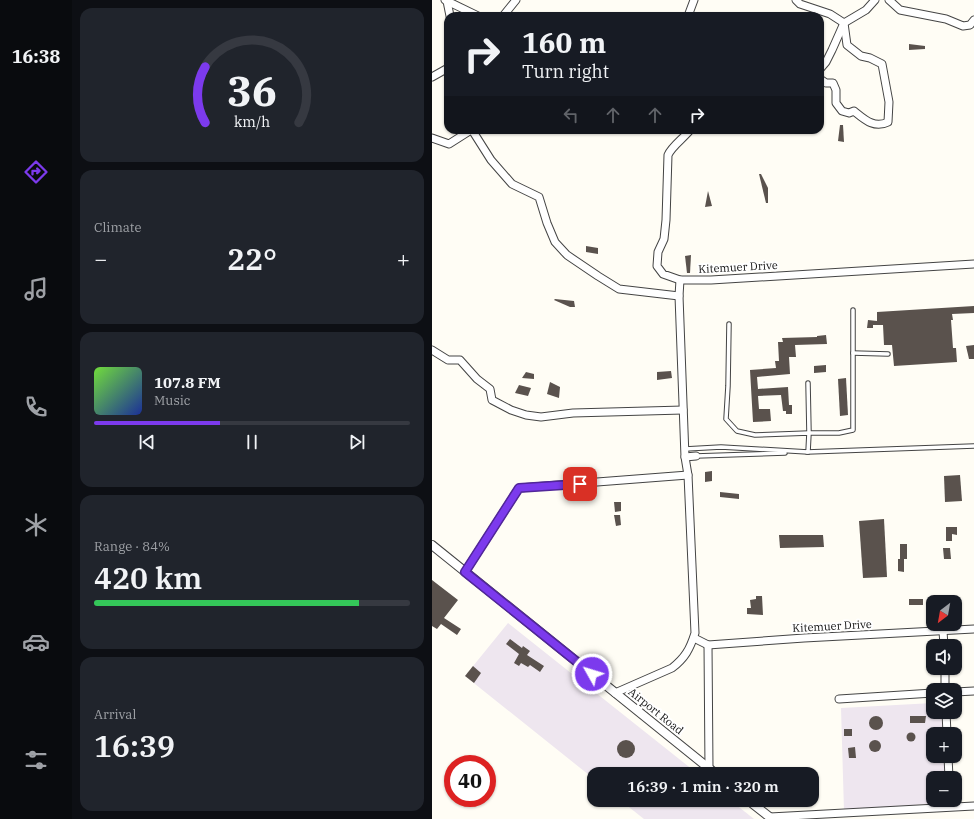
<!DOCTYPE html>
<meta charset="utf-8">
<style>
:root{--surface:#171b24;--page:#20242c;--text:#f1f3f6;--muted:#9ea1a6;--line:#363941;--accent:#7c3aed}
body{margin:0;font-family:"IBM Plex Serif",serif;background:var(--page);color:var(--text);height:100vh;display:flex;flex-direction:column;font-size:15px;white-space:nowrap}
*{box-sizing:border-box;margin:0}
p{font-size:13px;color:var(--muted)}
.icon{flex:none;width:22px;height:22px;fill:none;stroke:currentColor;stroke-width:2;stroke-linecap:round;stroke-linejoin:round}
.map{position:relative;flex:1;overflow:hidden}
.panel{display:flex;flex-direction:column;gap:8px;padding:8px;background:#0d0f14;width:360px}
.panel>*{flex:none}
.banner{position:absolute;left:12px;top:12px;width:380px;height:122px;border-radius:12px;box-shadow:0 1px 3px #0004;background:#171b24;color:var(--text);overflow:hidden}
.needle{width:26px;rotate:211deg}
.fabs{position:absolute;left:494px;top:595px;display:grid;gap:8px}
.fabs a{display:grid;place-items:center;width:36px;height:36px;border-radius:8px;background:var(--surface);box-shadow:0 1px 3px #0004;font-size:20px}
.speed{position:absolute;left:12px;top:755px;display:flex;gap:8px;font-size:20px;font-weight:700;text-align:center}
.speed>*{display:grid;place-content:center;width:52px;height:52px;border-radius:50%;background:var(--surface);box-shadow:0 1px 3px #0004;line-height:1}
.speed .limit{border:6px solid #d22;background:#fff;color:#111}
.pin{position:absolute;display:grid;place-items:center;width:34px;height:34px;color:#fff;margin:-17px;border-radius:8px;box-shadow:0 2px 6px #0006}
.me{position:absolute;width:44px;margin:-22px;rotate:309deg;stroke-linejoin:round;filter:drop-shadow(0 0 3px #0008)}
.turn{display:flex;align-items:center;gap:14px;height:84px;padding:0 12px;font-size:18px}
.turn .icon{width:52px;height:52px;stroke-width:2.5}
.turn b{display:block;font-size:28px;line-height:34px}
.lanes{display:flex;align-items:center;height:38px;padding:0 12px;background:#0003;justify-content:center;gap:20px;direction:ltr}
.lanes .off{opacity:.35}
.big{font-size:30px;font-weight:600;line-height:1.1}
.panel .widget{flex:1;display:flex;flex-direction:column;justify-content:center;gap:6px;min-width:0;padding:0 14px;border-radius:12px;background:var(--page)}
.panel .dial{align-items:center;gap:0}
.dial svg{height:104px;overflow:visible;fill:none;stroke:var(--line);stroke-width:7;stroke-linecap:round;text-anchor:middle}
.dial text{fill:var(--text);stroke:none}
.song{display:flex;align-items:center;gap:12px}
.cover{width:48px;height:48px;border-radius:6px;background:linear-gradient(135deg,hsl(100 70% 55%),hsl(230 70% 35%))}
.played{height:4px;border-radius:2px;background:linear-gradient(90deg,var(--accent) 40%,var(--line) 40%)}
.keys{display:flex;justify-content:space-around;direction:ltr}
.heat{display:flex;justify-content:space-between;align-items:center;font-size:22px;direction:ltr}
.charge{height:6px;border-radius:3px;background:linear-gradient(90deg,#34c759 84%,var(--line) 0)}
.trip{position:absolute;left:155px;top:767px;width:232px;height:40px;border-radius:12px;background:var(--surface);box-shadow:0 1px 3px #0004;font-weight:600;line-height:40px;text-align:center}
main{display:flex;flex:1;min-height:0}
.tab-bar{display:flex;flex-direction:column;width:72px;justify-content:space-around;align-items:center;background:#090b0e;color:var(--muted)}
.tab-bar .icon{width:28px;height:28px}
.tab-bar .on{color:var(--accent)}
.tab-bar b{font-size:18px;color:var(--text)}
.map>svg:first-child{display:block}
.industrial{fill:#eee6ef}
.building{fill:#5a524d}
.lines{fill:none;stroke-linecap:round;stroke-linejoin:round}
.service-casing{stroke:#444;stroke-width:5.5}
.minor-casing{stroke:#444;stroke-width:9}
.tertiary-casing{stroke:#444;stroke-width:10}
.service{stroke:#fff;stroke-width:3.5}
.minor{stroke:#fff;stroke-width:7}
.tertiary{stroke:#fff;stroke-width:8}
.route-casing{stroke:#51269a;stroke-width:10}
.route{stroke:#7c3aed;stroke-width:7}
.labels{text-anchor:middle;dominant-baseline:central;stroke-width:4;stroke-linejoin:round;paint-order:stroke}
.street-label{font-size:11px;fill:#111;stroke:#fff}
</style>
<main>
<nav class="tab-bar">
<b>16:38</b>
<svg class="icon on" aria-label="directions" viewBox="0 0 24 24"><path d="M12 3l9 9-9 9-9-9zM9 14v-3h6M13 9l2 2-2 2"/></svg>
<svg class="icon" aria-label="music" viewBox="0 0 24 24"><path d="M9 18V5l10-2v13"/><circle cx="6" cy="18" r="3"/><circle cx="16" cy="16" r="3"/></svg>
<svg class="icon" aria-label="phone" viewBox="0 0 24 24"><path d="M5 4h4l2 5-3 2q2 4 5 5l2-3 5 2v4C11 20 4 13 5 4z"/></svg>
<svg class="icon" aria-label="climate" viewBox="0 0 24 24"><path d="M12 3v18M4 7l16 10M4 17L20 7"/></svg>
<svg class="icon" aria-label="car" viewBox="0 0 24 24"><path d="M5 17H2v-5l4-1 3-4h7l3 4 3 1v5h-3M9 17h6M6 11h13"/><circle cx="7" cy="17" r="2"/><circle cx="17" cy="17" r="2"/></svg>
<svg class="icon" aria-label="filters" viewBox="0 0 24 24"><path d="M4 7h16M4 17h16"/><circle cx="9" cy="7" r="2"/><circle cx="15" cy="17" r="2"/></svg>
</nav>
<section class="panel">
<div class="widget dial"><svg viewBox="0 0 100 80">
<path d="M14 69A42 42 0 1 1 86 69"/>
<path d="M14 69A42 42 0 0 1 14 26" stroke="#7c3aed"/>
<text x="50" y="56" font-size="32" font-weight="700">36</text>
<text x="50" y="72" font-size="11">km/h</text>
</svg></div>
<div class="widget"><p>Climate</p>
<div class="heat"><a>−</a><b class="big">22°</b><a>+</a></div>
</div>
<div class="widget">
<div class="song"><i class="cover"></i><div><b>107.8 FM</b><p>Music</p></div></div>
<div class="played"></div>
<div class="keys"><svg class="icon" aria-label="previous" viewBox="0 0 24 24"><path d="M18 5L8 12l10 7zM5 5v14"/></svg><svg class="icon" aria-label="pause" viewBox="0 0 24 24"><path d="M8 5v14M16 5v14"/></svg><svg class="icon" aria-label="next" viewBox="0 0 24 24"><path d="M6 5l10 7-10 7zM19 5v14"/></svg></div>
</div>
<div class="widget"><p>Range · 84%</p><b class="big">420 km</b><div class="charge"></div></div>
<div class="widget"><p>Arrival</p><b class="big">16:39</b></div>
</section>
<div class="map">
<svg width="542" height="819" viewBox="0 0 542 819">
<rect width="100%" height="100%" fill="#fffdf5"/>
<g class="industrial">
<polygon points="76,623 266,774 162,774 162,779 33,676"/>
<polygon points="501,703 501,712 509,712 511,734 501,734 501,756 513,756 515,778 501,778 501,800 517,800 517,802 412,811 409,708"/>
<polygon points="188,800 298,800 322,819 212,819"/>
</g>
<g class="building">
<polygon points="477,44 493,46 493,49 477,50"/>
<polygon points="408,125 411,125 412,142 406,141"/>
<polygon points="327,174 329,174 336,188 336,203 334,203"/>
<polygon points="276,191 280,206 273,207"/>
<polygon points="154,246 166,248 166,254 154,252"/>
<polygon points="259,255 258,273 255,273 253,256"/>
<polygon points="123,299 142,301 143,307 138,307 122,300"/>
<polygon points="542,306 542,313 520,314 521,320 519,320 521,348 524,348 525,362 462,366 460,345 452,345 451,325 441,325 441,328 435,328 436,320 445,321 445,312"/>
<polygon points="394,335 395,344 363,345 364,357 357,357 358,374 325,377 326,389 356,387 357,405 360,405 360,414 354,414 354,411 351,411 349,395 326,396 327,409 338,409 339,421 321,422 318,370 344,368 343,361 347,361 346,342 351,342 350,338 385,337 385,336"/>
<polygon points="542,345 542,359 537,359 534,346"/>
<polygon points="394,365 394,372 382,373 382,366"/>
<polygon points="239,371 240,378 225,380 225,372"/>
<polygon points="94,372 102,374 102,379 90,378"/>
<polygon points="414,378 416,415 408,416 406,379"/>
<polygon points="118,382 128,387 127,398 115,394"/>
<polygon points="87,385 99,388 96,396 83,393"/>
<polygon points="280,471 280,481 273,482 273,472"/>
<polygon points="528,475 530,501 513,502 512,476"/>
<polygon points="288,492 307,494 307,499 288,497"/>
<polygon points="182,502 189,502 189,511 183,512"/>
<polygon points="182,515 188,515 189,525 184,526"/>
<polygon points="452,519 455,577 431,578 427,521"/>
<polygon points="514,527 525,527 525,535 520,534 520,541 514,541"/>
<polygon points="347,535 391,535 392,547 348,548"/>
<rect x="468" y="544" width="7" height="15"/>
<polygon points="511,548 518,548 519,559 512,559"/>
<polygon points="466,559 472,559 472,572 466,571"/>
<polygon points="0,580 26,600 12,618 29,629 25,635 9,624 5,629 0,626"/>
<polygon points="324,596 330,596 331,615 315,614 315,608 319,608 318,600 324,599"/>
<rect x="477" y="599" width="14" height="6"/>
<polygon points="78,639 90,648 91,646 98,651 95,655 112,666 108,672 98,665 96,667 89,663 87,666 82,663 87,654 74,644"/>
<polygon points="41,666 49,673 42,683 33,676"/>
<polygon points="478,716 494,716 493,723 478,723"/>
<circle cx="444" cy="723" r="7"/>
<rect x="412" y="729" width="8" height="7"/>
<circle cx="479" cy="737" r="4.5"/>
<circle cx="443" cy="746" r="6"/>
<circle cx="194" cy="749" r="9"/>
<polygon points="423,747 424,758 417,758 416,748"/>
</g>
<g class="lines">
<g class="service-casing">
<g id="service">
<polyline points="421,353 456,354"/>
<polyline points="376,383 377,433 407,433 421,430 421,310"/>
<polyline points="253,449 289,447 376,452 377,433 323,435 305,431 294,419 296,386 297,324"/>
<polyline points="375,452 542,446"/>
<polyline points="264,456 353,453"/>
</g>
</g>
<g class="minor-casing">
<g id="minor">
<polyline points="13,0 46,16"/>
<path d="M364,0l4,4 30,10 14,9 3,22 14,11 9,2 12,6 7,38 -1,20c-14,7 -24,-3 -34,-11l-5,2 -7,-2 -6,-8v-13l-3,-7h-7l-6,-4"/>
<polyline points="457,0 468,10 514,19 531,26 538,25 542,20"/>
<polyline points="15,1 18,16"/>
<polyline points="71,16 84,0"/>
<polyline points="256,16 262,0"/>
<polyline points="388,69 394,62 400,50 412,23 434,10 443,0"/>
<polyline points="0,77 16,68"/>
<polyline points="40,130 59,160 80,184 107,197 115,223 123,242 135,255 166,276 187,289 247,296"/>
<path d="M258,130c-6,8 -18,16 -22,25l-2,65 -2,19 -6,13 -1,14 6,8 17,6h31l263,-16"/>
<polyline points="0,138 17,144 39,130"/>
<polyline points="0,350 16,360 28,360 45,379 58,389 60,400 79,410 94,415 109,417 141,413 251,410"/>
<polyline points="253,457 264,456"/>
<polyline points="33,572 87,488 256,475"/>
<polyline points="511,631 512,646"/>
<polyline points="262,638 276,645 372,638 542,629"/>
<polyline points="276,645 277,768"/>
<polyline points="513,668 513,690"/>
<polyline points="523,692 542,691"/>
<path d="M183,693l57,-25c13,-10 18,-19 23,-35l-7,-158 -3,-18 -6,-161 1,-16"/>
<polyline points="407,699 501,693"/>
<polyline points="514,712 515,734"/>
<polyline points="516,756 517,778"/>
<polyline points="338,817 542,806"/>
</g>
</g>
<g class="tertiary-casing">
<g id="tertiary">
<polyline points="0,545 284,774"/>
<polyline points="316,800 340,819"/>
</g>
</g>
<use href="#service" class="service"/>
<use href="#minor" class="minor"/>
<use href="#tertiary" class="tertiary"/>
</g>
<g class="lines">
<g class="route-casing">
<polyline id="route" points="148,484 87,488 33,572 160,674"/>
</g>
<use href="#route" class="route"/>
</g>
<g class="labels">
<g class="street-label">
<text transform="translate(306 267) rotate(-3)">Kitemuer Drive</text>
<text transform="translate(400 626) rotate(-3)">Kitemuer Drive</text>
<text transform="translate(224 711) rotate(39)">Airport Road</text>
</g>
</g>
</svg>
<div class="fabs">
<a><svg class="needle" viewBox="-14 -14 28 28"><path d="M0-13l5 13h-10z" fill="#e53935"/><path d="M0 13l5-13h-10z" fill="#9ea1a6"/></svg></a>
<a><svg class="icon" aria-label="sound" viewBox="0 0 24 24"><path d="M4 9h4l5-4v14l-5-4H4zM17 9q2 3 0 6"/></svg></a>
<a><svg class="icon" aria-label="layers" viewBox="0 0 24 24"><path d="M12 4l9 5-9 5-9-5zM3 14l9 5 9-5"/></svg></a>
<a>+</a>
<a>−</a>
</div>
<div class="speed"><div class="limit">40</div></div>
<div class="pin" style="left:148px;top:484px;background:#d93025"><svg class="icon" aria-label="arrive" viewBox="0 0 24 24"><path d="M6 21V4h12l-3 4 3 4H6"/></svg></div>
<svg class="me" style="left:160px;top:674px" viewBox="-20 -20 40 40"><circle r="17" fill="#7c3aed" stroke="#fff" stroke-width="3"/><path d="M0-11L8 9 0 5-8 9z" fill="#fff"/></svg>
<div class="trip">16:39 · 1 min · 320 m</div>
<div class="banner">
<div class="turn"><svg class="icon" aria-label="right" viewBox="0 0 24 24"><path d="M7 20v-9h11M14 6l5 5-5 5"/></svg><div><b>160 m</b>Turn right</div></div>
<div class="lanes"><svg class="icon off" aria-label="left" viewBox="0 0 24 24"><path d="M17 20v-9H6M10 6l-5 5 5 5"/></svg><svg class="icon off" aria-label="ahead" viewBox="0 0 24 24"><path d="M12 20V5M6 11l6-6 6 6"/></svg><svg class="icon off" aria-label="ahead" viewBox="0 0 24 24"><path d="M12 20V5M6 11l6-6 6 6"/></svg><svg class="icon" aria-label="right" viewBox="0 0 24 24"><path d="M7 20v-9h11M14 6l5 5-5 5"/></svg></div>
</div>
</div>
</main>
